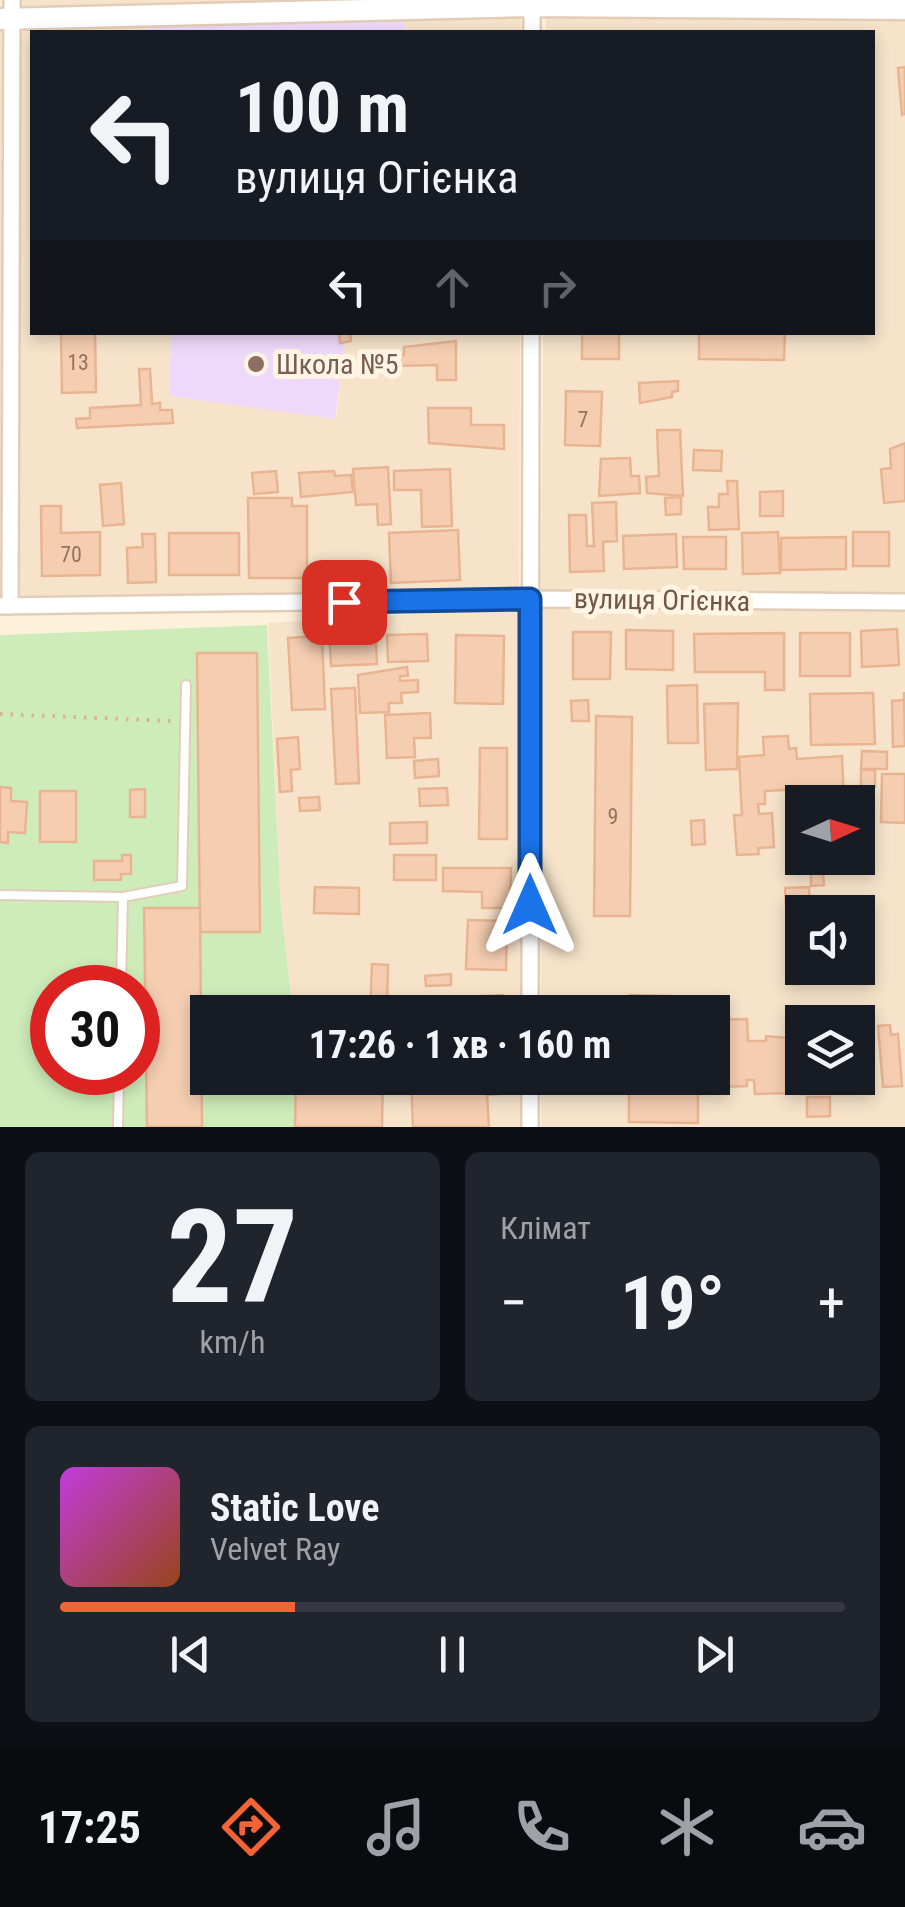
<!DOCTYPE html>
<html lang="uk">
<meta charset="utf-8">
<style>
:root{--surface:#171b24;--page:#20242c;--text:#f1f3f6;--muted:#9ea1a6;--line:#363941;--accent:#f36336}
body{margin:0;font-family:"Roboto Condensed",sans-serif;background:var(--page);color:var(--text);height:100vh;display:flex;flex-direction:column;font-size:38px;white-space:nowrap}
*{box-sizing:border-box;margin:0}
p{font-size:32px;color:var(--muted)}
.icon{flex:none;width:55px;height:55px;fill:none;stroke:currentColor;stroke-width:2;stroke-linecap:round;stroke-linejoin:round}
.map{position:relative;height:1127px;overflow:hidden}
.details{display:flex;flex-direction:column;gap:25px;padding:25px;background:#0d0f14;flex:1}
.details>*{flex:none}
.top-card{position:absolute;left:30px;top:30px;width:845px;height:305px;border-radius:0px;box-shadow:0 5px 15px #0003;background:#171b24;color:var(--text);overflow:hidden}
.needle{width:65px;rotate:86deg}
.fabs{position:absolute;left:785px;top:785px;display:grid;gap:20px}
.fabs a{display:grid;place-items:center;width:90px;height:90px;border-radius:0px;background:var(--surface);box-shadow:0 5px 15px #0003;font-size:50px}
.speed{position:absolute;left:30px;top:965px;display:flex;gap:20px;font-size:50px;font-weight:700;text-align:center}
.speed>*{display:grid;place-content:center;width:130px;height:130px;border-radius:50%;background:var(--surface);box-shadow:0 5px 15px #0003;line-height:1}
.speed .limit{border:15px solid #d22;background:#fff;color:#111}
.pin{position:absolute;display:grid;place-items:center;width:85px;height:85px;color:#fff;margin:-42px;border-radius:20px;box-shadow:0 5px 15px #0006}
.me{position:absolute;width:110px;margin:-55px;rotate:0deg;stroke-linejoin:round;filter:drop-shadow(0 0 8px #0008)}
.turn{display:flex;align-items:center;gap:35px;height:210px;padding:0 40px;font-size:45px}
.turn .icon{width:130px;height:130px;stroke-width:2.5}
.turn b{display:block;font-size:70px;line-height:85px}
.lanes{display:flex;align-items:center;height:95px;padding:0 40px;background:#0003;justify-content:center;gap:50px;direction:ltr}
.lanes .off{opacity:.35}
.big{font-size:75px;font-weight:700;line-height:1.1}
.details .tile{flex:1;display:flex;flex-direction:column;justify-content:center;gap:15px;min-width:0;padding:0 35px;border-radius:15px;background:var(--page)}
.details .dial{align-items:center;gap:0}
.dial b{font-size:130px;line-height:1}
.song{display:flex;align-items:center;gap:30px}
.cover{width:120px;height:120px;border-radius:15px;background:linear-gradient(135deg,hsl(290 70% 55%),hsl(20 70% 35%))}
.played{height:10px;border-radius:5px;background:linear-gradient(90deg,var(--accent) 30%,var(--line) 30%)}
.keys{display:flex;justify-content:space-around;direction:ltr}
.heat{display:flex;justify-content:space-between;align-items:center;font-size:55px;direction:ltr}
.details .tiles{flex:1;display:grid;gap:25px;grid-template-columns:1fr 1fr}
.tile:last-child{grid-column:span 2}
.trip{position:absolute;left:190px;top:995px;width:540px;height:100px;border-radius:0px;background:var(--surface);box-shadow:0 5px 15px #0003;font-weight:700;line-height:100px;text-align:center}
.tab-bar{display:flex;height:160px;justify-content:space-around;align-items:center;background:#090b0e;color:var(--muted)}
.tab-bar .icon{width:70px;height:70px}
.tab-bar .current{color:var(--accent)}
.tab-bar b{font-size:45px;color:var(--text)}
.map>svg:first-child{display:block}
.residential{fill:#f6e3ca;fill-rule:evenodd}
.education{fill:#eed9fa}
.green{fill:#cdecba;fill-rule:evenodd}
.building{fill:#f5ceb2;stroke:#e9b491;stroke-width:2.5}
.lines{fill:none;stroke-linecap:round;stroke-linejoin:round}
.service-casing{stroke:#e2cdb8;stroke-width:12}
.minor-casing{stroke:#e2cdb8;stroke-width:20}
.tertiary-casing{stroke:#e2cdb8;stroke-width:25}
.path{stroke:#d9b196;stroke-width:4;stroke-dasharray:2.5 8;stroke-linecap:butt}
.service{stroke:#fff;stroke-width:8}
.minor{stroke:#fff;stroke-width:15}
.tertiary{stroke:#fff;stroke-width:20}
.route-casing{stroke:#114b97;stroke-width:25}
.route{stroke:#1a73e8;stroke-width:18}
.education-dot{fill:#8d6e63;stroke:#fff5e4;stroke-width:4}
.labels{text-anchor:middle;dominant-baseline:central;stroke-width:10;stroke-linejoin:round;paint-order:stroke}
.number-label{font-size:22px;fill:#947460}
.education-label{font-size:28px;fill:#785e54;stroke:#fff5e4;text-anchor:start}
.street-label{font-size:28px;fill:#745644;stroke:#fff5e4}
</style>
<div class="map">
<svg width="905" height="1127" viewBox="0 0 905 1127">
<rect width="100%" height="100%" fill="#fef1dc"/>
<g class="residential">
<polygon points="22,0 399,0 22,7"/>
<polygon points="546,12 905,16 905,593 541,593 543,333 872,332 872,32 546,32"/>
<polygon points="521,13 521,32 405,32 404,17"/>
<polygon points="20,25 148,26 148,32 32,32 32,332 171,333 169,396 336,418 346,333 520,333 519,589 20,597"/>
<polygon points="0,27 5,27 0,601"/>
<polygon points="520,608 520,1012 293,1012 281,909 268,623"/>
<path d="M540,608l365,3v516h-364v-49h171v-66h-171zM802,802h56v56h-56zM802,912h56v56h-56zM802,1022h56v56h-56z"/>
<polygon points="296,1078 520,1078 520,1127 295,1127"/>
</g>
<g class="education">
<polygon points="404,17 405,32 148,32 148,26"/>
<polygon points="171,333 346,333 335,419 169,396"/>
</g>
<path class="green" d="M267,625l14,284 12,103h-85v66h88l-1,49h-295v-492zM52,988h86v84h-86z"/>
<g class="building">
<polygon points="905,67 905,114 902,115 898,68"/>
<polygon points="61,332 95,332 96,392 62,393"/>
<polygon points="339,332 350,332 351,341 340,343"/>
<rect x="582" y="332" width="37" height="27"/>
<polygon points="699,332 785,332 784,360 699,359"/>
<polygon points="456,341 456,380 437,380 437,365 395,366 394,355 404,355 404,347"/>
<polygon points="139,369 150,369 152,404 160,403 160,410 172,410 173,423 77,428 76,419 90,418 90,408 141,405"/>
<polygon points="678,381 678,391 672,392 672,397 640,403 639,383"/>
<polygon points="566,391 602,392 600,446 565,445"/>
<polygon points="428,408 471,408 471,425 504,425 504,449 429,443"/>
<polygon points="657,430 680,430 683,496 647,493 646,477 659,476"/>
<polygon points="905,443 905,501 884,503 881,469 891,468 890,449"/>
<polygon points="694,450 722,451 721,471 693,470"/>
<polygon points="630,458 631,476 639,476 640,493 599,496 601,459"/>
<polygon points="388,467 391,524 378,525 377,504 356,505 353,469"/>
<polygon points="450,469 452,526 422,527 421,490 394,490 394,471"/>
<polygon points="276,471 278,492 254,494 252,473"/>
<polygon points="334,471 335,476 351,475 353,492 301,497 299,473"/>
<polygon points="727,481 737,481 739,529 709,530 708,507 719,507 719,494 728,494"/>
<polygon points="121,483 124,524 103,526 100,485"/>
<polygon points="783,491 783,516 760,516 760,492"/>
<polygon points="681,497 681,514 666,515 665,498"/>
<polygon points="248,498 292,498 292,506 307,506 307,578 249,578"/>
<polygon points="616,502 617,541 603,542 604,571 570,572 569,515 586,515 587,546 594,546 592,503"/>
<polygon points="41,506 61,506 61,533 100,532 100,575 42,576"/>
<polygon points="458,530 460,580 391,583 389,533"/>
<polygon points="778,532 780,573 743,574 742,533"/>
<rect x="853" y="532" width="36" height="34"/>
<rect x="169" y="533" width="70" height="42"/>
<polygon points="142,534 155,534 156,582 128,583 127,548 143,547"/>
<polygon points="676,534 677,567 624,569 623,536"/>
<polygon points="683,537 726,537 726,569 684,569"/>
<polygon points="846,537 846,569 781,570 781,538"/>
<polygon points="375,626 377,664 331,666 329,628"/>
<polygon points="897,629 899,665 862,667 861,631"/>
<polygon points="626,630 673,631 673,670 626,669"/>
<polygon points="573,632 611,632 610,679 573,679"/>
<polygon points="784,633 784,690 765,690 765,672 695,672 694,634"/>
<rect x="800" y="633" width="50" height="43"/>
<polygon points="427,634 428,661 388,662 387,635"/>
<polygon points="456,635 504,636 503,704 455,703"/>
<polygon points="322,636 325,709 292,710 288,638"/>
<polygon points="197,653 257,653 260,932 200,932"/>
<polygon points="407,667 408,676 400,676 400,681 418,680 418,692 401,693 402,703 389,703 389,712 360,713 358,675"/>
<polygon points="697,685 698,743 668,743 667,686"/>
<polygon points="355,688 359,783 336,784 331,689"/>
<polygon points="904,692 905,746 893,747 892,701 904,700"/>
<polygon points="873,693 875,744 811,745 810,694"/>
<polygon points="588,700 589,721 572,721 571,701"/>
<polygon points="738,703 737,769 706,770 704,704"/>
<polygon points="430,713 431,738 414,738 415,757 387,758 385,715"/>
<polygon points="596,716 632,717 630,916 594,916"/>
<polygon points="788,736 789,749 796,748 797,759 842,756 844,802 815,802 824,799 824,788 765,791 765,804 758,804 759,814 772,813 774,847 758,848 759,854 737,855 734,815 742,815 739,757 764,755 763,737"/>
<polygon points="298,737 300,769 291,770 292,791 280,792 277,739"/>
<polygon points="480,748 507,748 507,839 479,839"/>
<polygon points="862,751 887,752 887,769 861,769"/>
<polygon points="438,759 439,776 415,778 414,761"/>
<rect x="861" y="770" width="14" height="17"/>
<polygon points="882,774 905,774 905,823 881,822"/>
<polygon points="0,787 11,788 11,801 27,802 25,833 8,832 8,843 0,842"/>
<polygon points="447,788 448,805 420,806 419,789"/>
<polygon points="145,789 145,817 130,817 130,790"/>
<polygon points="795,790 807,790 807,802 796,806"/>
<rect x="40" y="791" width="36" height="51"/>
<polygon points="319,797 320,810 300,811 299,798"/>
<polygon points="704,820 705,844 692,845 691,821"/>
<polygon points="427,822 427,843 390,844 390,823"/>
<rect x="795" y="833" width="7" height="22"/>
<polygon points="122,855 131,855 131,874 121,874 121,880 94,880 94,861 122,861"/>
<rect x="394" y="855" width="42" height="25"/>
<polygon points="443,868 511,868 510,908 482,908 482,892 443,891"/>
<polygon points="823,871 824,885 811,886 811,872"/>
<polygon points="315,887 359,888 359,914 314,913"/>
<polygon points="809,887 810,910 786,906 785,888"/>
<polygon points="856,900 857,912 844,912 843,901"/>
<polygon points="144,908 200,908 202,1127 147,1127"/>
<polygon points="468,920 507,921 506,970 466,969"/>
<polygon points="372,964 388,965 387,1012 370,1012"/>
<polygon points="451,974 451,985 426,986 425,976"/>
<polygon points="503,995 504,1012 465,1012 464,997"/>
<polygon points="630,995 669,996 669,1012 629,1012"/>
<polygon points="747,1019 748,1041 766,1041 766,1036 799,1039 799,1026 802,1026 802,1078 845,1078 845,1083 823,1084 824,1092 805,1093 805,1083 792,1084 792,1093 755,1094 754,1080 747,1080 747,1086 721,1087 720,1081 704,1081 712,1078 712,1020"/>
<polygon points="890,1025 891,1035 898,1034 902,1086 883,1087 878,1026"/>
<polygon points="296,1078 383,1078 382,1127 295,1127"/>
<polygon points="394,1078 409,1078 410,1090 395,1091"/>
<polygon points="411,1078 511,1078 512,1093 487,1095 489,1127 413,1127"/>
<polygon points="629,1078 698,1079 698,1123 629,1122"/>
<polygon points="807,1097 830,1097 830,1116 807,1117"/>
</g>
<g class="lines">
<g class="service-casing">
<g id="service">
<polyline points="0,895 123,897"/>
<polyline points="121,988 123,897 182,886 186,685"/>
<polyline points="118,1127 119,1072"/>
</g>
</g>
<g class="minor-casing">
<g id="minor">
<polyline points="532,32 532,0"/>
<polyline points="0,606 530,599 905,602"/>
<polyline points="10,606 12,0"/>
<polyline points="530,1012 531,332"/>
<polyline points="530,1127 530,1078"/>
</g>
</g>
<g class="tertiary-casing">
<polyline id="tertiary" points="0,19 532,6 905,9"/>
</g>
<polyline class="path" points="0,714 171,721"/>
<use href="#service" class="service"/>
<use href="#minor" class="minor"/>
<use href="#tertiary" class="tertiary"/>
</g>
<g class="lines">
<g class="route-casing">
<polyline id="route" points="344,602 530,599 530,905"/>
</g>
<use href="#route" class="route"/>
</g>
<circle class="education-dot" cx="256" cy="364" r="10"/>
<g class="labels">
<g class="number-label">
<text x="78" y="362">13</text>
<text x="583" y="419">7</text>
<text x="71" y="554">70</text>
<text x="613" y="816">9</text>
</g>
<g class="education-label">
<text x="276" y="364">Школа №5</text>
</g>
<g class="street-label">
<text transform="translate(662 600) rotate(1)">вулиця Огієнка</text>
</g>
</g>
</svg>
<div class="fabs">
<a><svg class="needle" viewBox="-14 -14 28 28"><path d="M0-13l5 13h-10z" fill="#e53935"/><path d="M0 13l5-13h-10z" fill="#9ea1a6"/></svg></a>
<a><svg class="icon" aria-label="sound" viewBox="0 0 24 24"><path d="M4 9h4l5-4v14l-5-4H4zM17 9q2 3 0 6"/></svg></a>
<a><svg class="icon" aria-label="layers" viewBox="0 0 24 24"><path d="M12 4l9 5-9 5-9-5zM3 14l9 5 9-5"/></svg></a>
</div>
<div class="speed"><div class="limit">30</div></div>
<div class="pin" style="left:344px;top:602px;background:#d93025"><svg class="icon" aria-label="arrive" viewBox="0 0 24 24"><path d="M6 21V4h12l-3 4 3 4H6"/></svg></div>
<svg class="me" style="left:530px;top:905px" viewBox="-20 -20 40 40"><path d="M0-17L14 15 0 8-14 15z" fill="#1a73e8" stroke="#fff" stroke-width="4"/></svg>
<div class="trip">17:26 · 1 хв · 160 m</div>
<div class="top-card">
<div class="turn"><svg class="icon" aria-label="left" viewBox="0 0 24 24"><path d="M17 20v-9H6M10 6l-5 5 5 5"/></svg><div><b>100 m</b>вулиця Огієнка</div></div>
<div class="lanes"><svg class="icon" aria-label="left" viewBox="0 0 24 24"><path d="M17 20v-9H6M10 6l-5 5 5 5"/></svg><svg class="icon off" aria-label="ahead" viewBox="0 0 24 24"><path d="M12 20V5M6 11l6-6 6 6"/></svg><svg class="icon off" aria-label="right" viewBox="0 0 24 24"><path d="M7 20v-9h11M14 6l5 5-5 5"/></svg></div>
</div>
</div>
<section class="details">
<div class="tiles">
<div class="tile dial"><b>27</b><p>km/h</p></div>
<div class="tile"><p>Клімат</p>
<div class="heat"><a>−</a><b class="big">19°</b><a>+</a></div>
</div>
<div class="tile">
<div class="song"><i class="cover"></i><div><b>Static Love</b><p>Velvet Ray</p></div></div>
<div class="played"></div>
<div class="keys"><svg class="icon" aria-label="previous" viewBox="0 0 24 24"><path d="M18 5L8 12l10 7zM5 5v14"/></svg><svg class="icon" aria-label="pause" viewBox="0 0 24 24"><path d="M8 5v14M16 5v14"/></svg><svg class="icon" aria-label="next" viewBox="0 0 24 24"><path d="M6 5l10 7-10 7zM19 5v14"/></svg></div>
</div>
</div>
</section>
<nav class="tab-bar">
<b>17:25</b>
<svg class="icon current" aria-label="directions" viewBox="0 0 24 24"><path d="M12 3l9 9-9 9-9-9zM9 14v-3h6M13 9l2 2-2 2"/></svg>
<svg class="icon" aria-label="music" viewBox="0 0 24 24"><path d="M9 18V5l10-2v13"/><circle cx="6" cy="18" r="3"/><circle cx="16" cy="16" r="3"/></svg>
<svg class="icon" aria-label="phone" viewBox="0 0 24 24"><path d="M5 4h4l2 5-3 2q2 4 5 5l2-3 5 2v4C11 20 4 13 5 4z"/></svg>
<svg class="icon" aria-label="climate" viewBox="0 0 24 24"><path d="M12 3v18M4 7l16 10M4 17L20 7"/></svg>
<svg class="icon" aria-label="car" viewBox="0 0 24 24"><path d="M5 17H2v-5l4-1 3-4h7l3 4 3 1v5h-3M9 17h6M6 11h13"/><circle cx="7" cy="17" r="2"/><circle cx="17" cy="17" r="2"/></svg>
</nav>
